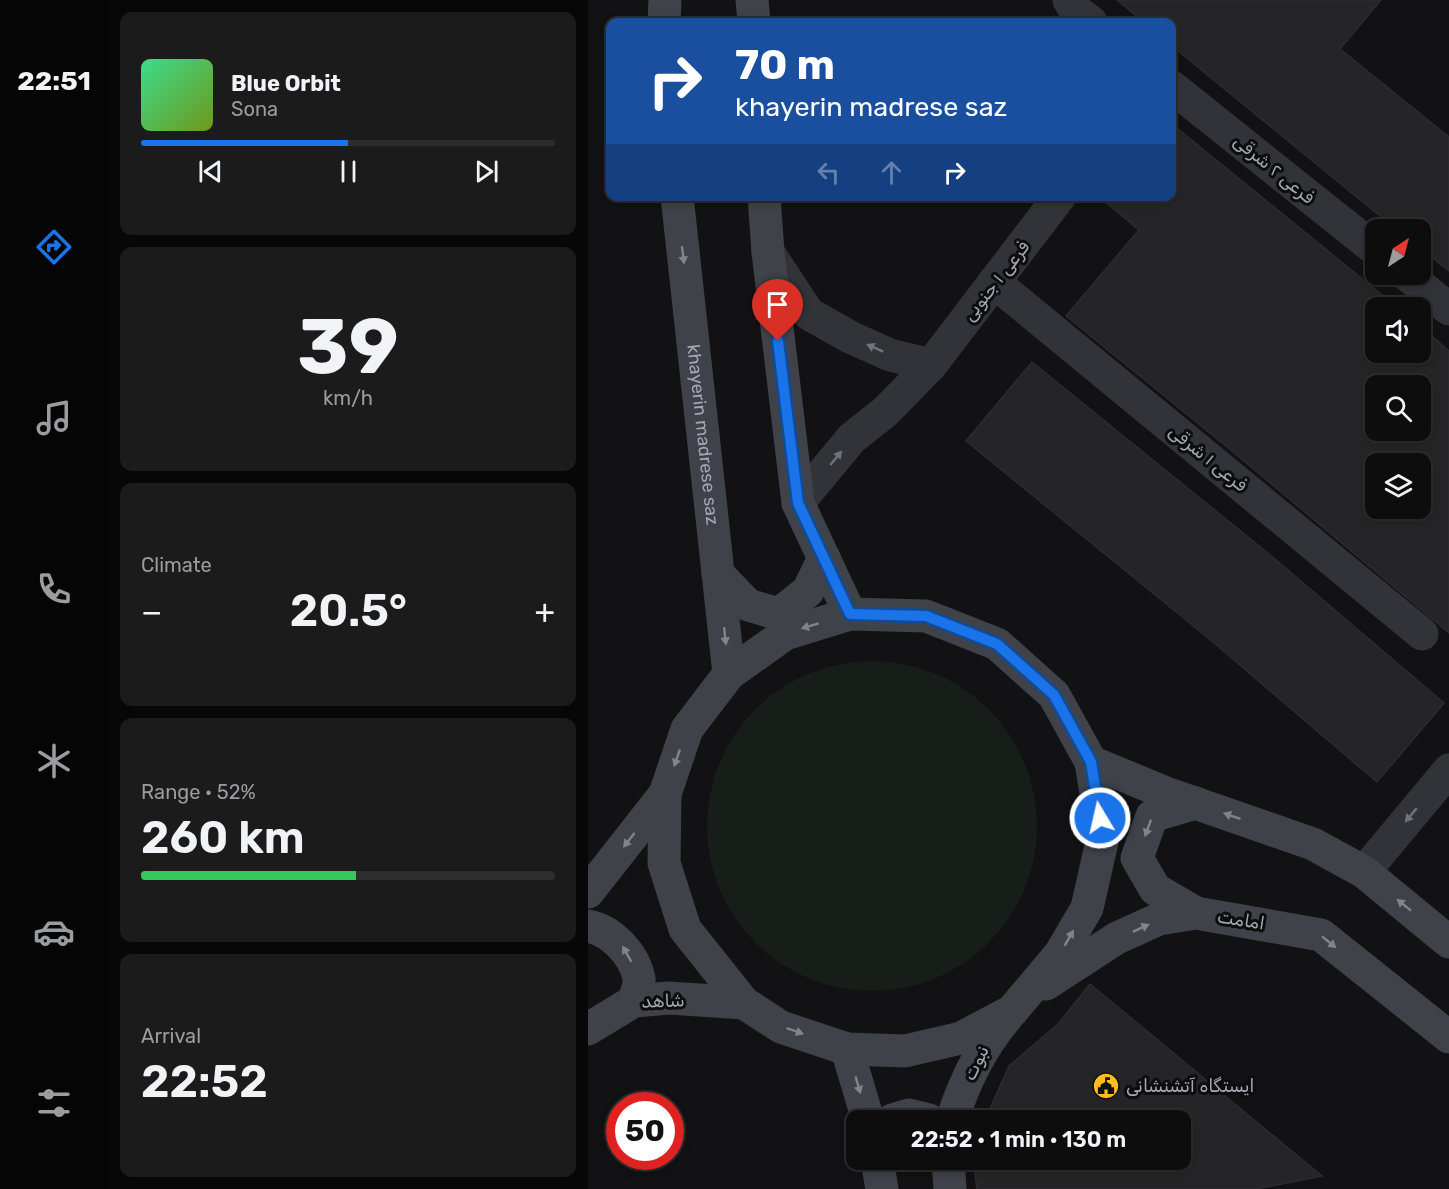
<!DOCTYPE html>
<meta charset="utf-8">
<style>
:root{--surface:#0e0d0e;--page:#1c1b1c;--text:#f1f3f6;--muted:#9b9c9e;--line:#2e2d2e;--accent:#1a73e8}
body{margin:0;font-family:Rubik,Vazirmatn,sans-serif;background:var(--page);color:var(--text);height:100vh;display:flex;flex-direction:column;font-size:22px;white-space:nowrap}
*{box-sizing:border-box;margin:0}
p{font-size:20px;color:var(--muted)}
.icon{flex:none;width:33px;height:33px;fill:none;stroke:currentColor;stroke-width:2;stroke-linecap:round;stroke-linejoin:round}
.map{position:relative;flex:1;overflow:hidden}
.side{display:flex;flex-direction:column;gap:12px;padding:12px;background:#080708;width:480px}
.side>*{flex:none}
.guide{position:absolute;left:18px;top:18px;width:570px;height:183px;border-radius:12px;box-shadow:0 3px 9px #0003,0 0 0 2px var(--line);background:#1a4fa0;color:#fff;overflow:hidden}
.needle{width:39px;rotate:36deg}
.fabs{position:absolute;left:777px;top:219px;display:grid;gap:12px}
.fabs a{display:grid;place-items:center;width:66px;height:66px;border-radius:12px;background:var(--surface);box-shadow:0 3px 9px #0003,0 0 0 2px var(--line);font-size:30px}
.speed{position:absolute;left:18px;top:1092px;display:flex;gap:12px;font-size:30px;font-weight:700;text-align:center}
.speed>*{display:grid;place-content:center;width:78px;height:78px;border-radius:50%;background:var(--surface);box-shadow:0 3px 9px #0003,0 0 0 2px var(--line);line-height:1}
.speed .limit{border:9px solid #d22;background:#fff;color:#111}
.pin{position:absolute;display:grid;place-items:center;width:51px;height:51px;color:#fff;margin:-62px -26px;border-radius:50% 50% 50% 0;rotate:-45deg;box-shadow:0 0 6px #0007}
.pin .icon{rotate:45deg}
.me{position:absolute;width:66px;margin:-33px;rotate:351deg;stroke-linejoin:round;filter:drop-shadow(0 0 4px #0008)}
.turn{display:flex;align-items:center;gap:21px;height:126px;padding:0 30px;font-size:27px}
.turn .icon{width:78px;height:78px;stroke-width:2.5}
.turn b{display:block;font-size:42px;line-height:51px}
.lanes{display:flex;align-items:center;height:57px;padding:0 30px;background:#0003;justify-content:center;gap:30px;direction:ltr}
.lanes .off{opacity:.35}
.big{font-size:45px;font-weight:600;line-height:1.1}
.side .widget{flex:1;display:flex;flex-direction:column;justify-content:center;gap:9px;min-width:0;padding:0 21px;border-radius:12px;background:var(--page)}
.side .dial{align-items:center;gap:0}
.dial b{font-size:78px;line-height:1}
.song{display:flex;align-items:center;gap:18px}
.cover{width:72px;height:72px;border-radius:9px;background:linear-gradient(135deg,hsl(150 70% 55%),hsl(80 70% 35%))}
.played{height:6px;border-radius:3px;background:linear-gradient(90deg,var(--accent) 50%,var(--line) 50%)}
.keys{display:flex;justify-content:space-around;direction:ltr}
.heat{display:flex;justify-content:space-between;align-items:center;font-size:33px;direction:ltr}
.charge{height:9px;border-radius:4px;background:linear-gradient(90deg,#34c759 52%,var(--line) 0)}
.trip{position:absolute;left:258px;top:1110px;width:345px;height:60px;border-radius:12px;background:var(--surface);box-shadow:0 3px 9px #0003,0 0 0 2px var(--line);font-weight:600;line-height:60px;text-align:center}
main{display:flex;flex:1;min-height:0}
.tab-bar{display:flex;flex-direction:column;width:108px;justify-content:space-around;align-items:center;background:#060506;color:var(--muted)}
.tab-bar .icon{width:42px;height:42px}
.tab-bar .current{color:var(--accent)}
.tab-bar b{font-size:27px;color:var(--text)}
.map>svg:first-child{display:block}
.green{fill:#171e19}
.building{fill:#252427;stroke:#2c2b2f;stroke-width:1.5;fill-rule:evenodd}
.lines{fill:none;stroke-linecap:round;stroke-linejoin:round}
.minor{stroke:#323339;stroke-width:33}
.tertiary{stroke:#323339;stroke-width:33}
.secondary{stroke:#404249;stroke-width:33}
.oneway{fill:#80848f}
.oneway2{fill:#70737d}
.route-casing{stroke:#114b97;stroke-width:15}
.route{stroke:#1a73e8;stroke-width:10}
.labels{text-anchor:middle;dominant-baseline:central;stroke-width:6;stroke-linejoin:round;paint-order:stroke}
.street-label{font-size:18px;fill:#a2a7b5;stroke:#0d0d0e}
.poi-label{font-size:18px;fill:#a2a7b5;stroke:#0d0d0e;text-anchor:start}
</style>
<main>
<nav class="tab-bar">
<b>22:51</b>
<svg class="icon current" aria-label="directions" viewBox="0 0 24 24"><path d="M12 3l9 9-9 9-9-9zM9 14v-3h6M13 9l2 2-2 2"/></svg>
<svg class="icon" aria-label="music" viewBox="0 0 24 24"><path d="M9 18V5l10-2v13"/><circle cx="6" cy="18" r="3"/><circle cx="16" cy="16" r="3"/></svg>
<svg class="icon" aria-label="phone" viewBox="0 0 24 24"><path d="M5 4h4l2 5-3 2q2 4 5 5l2-3 5 2v4C11 20 4 13 5 4z"/></svg>
<svg class="icon" aria-label="climate" viewBox="0 0 24 24"><path d="M12 3v18M4 7l16 10M4 17L20 7"/></svg>
<svg class="icon" aria-label="car" viewBox="0 0 24 24"><path d="M5 17H2v-5l4-1 3-4h7l3 4 3 1v5h-3M9 17h6M6 11h13"/><circle cx="7" cy="17" r="2"/><circle cx="17" cy="17" r="2"/></svg>
<svg class="icon" aria-label="filters" viewBox="0 0 24 24"><path d="M4 7h16M4 17h16"/><circle cx="9" cy="7" r="2"/><circle cx="15" cy="17" r="2"/></svg>
</nav>
<section class="side">
<div class="widget">
<div class="song"><i class="cover"></i><div><b>Blue Orbit</b><p>Sona</p></div></div>
<div class="played"></div>
<div class="keys"><svg class="icon" aria-label="previous" viewBox="0 0 24 24"><path d="M18 5L8 12l10 7zM5 5v14"/></svg><svg class="icon" aria-label="pause" viewBox="0 0 24 24"><path d="M8 5v14M16 5v14"/></svg><svg class="icon" aria-label="next" viewBox="0 0 24 24"><path d="M6 5l10 7-10 7zM19 5v14"/></svg></div>
</div>
<div class="widget dial"><b>39</b><p>km/h</p></div>
<div class="widget"><p>Climate</p>
<div class="heat"><a>−</a><b class="big">20.5°</b><a>+</a></div>
</div>
<div class="widget"><p>Range · 52%</p><b class="big">260 km</b><div class="charge"></div></div>
<div class="widget"><p>Arrival</p><b class="big">22:52</b></div>
</section>
<div class="map">
<svg width="861" height="1189" viewBox="0 0 861 1189">
<rect width="100%" height="100%" fill="#121113"/>
<circle class="green" cx="284" cy="826" r="165"/>
<g class="building">
<polygon points="529,0 793,0 752,49 861,137 861,271 832,248 832,230 809,230 584,46 584,22 556,22"/>
<path d="M584,124l226,184h-22v44h44v-26l29,25v282l-211,-177 -172,-140 73,-86 -41,-34h74zM788,386h44v44h-44zM788,464h44v44h-44z"/>
<polygon points="444,362 687,559 856,703 789,782 619,637 378,441"/>
<polygon points="502,984 734,1176 668,1189 389,1189 385,1160 592,1160 592,1120 397,1120 421,1066 470,1024"/>
</g>
<g class="lines">
<g class="minor">
<polyline points="481,0 487,10 503,22"/>
<polyline points="584,87 788,250"/>
<polyline points="180,252 221,314 262,337 302,355 343,365"/>
<polyline points="818,274 861,309"/>
<polyline points="406,282 834,634"/>
<polyline points="210,503 264,438 297,412 343,365 472,196"/>
</g>
<polyline class="tertiary" points="776,872 861,770"/>
<g class="secondary">
<polyline points="164,0 166,22"/>
<polyline points="76,22 77,0"/>
<path id="s1" d="M89,196l52,478"/>
<polyline points="176,196 180,252 210,503 262,614"/>
<polyline points="130,574 160,605 191,614 220,591 236,558"/>
<polyline points="503,762 578,793 725,844 776,872 861,942"/>
<polyline points="608,803 564,816 549,858 567,889 608,913"/>
<polyline points="0,892 77,794"/>
<path d="M0,926c23,4 46,28 51,52 1,6 -3,16 -5,23"/>
<polyline points="458,984 529,938 571,919 608,913 733,935 861,1037"/>
<polyline points="0,1029 46,1001 81,998 156,1003 193,1027 259,1049 317,1051 373,1038 424,1011 472,954 499,908 515,837 503,762 466,695 409,644 338,616 262,614 197,634 141,674 99,729 77,794 76,863 97,929 156,1003"/>
<polyline points="259,1049 280,1120"/>
<polyline points="304,1120 321,1115 341,1120"/>
<path d="M364,1120c12,-37 29,-73 55,-103"/>
<polyline points="289,1160 294,1189"/>
<polyline points="360,1160 362,1189"/>
</g>
</g>
<defs><path id="oneway-solid" d="M-6-.8H1V-3.2L6.5 0L1 3.2V.8H-6Z" transform="scale(1.5)"/></defs>
<g class="oneway">
<use href="#oneway-solid" transform="translate(95 255) rotate(83)"/>
<use href="#oneway-solid" transform="translate(222 626) rotate(163)"/>
<use href="#oneway-solid" transform="translate(137 636) rotate(84)"/>
<use href="#oneway-solid" transform="translate(89 758) rotate(109)"/>
<use href="#oneway-solid" transform="translate(644 816) rotate(-161)"/>
<use href="#oneway-solid" transform="translate(560 828) rotate(110)"/>
<use href="#oneway-solid" transform="translate(41 840) rotate(128)"/>
<use href="#oneway-solid" transform="translate(816 905) rotate(-141)"/>
<use href="#oneway-solid" transform="translate(553 928) rotate(-25)"/>
<use href="#oneway-solid" transform="translate(481 938) rotate(-60)"/>
<use href="#oneway-solid" transform="translate(741 942) rotate(39)"/>
<use href="#oneway-solid" transform="translate(39 954) rotate(-119)"/>
<use href="#oneway-solid" transform="translate(207 1031) rotate(19)"/>
<use href="#oneway-solid" transform="translate(270 1085) rotate(74)"/>
</g>
<g class="oneway2">
<use href="#oneway-solid" transform="translate(287 348) rotate(-156)"/>
<use href="#oneway-solid" transform="translate(248 458) rotate(-51)"/>
<use href="#oneway-solid" transform="translate(823 815) rotate(130)"/>
</g>
<g class="lines">
<g class="route-casing">
<polyline id="route" points="190,341 210,503 262,614 338,616 409,644 466,695 503,762 512,818"/>
</g>
<use href="#route" class="route"/>
</g>
<defs>
<g id="civic-disc" transform="scale(1.35)"><circle r="9.5" fill="#ffbd1e" stroke="#0d0d0e"/><path d="M-.6-6.5H3V-4.5H.6V-3L4-1V1h2V6H-6V1h2V-1L-.6-3ZM-1.2 2.5V6h2.4V2.5Z" fill="#111"/></g>
</defs>
<g fill-rule="evenodd">
<use href="#civic-disc" x="518" y="1086"/>
</g>
<g class="labels">
<g class="street-label">
<text transform="translate(686 169) rotate(39)">فرعی ۲ شرقی</text>
<text transform="translate(408 281) rotate(-52)">فرعی ۱ جنوبی</text>
<text stroke="none"><textPath href="#s1" startOffset="240">khayerin madrese saz</textPath></text>
<text transform="translate(620 458) rotate(39)">فرعی ۱ شرقی</text>
<text transform="translate(653 920) rotate(9)">امامت</text>
<text transform="translate(75 1001) rotate(-2)">شاهد</text>
<text transform="translate(388 1063) rotate(-64)">نبوت</text>
</g>
<g class="poi-label">
<text x="538" y="1086">ایستگاه آتشنشانی</text>
</g>
</g>
</svg>
<div class="fabs">
<a><svg class="needle" viewBox="-14 -14 28 28"><path d="M0-13l5 13h-10z" fill="#e53935"/><path d="M0 13l5-13h-10z" fill="#9b9c9e"/></svg></a>
<a><svg class="icon" aria-label="sound" viewBox="0 0 24 24"><path d="M4 9h4l5-4v14l-5-4H4zM17 9q2 3 0 6"/></svg></a>
<a><svg class="icon" aria-label="search" viewBox="0 0 24 24"><circle cx="10" cy="10" r="6"/><path d="M15 15l6 6"/></svg></a>
<a><svg class="icon" aria-label="layers" viewBox="0 0 24 24"><path d="M12 4l9 5-9 5-9-5zM3 14l9 5 9-5"/></svg></a>
</div>
<div class="speed"><div class="limit">50</div></div>
<div class="pin" style="left:190px;top:341px;background:#d93025"><svg class="icon" aria-label="arrive" viewBox="0 0 24 24"><path d="M6 21V4h12l-3 4 3 4H6"/></svg></div>
<svg class="me" style="left:512px;top:818px" viewBox="-20 -20 40 40"><circle r="17" fill="#1a73e8" stroke="#fff" stroke-width="3"/><path d="M0-11L8 9 0 5-8 9z" fill="#fff"/></svg>
<div class="trip">22:52 · 1 min · 130 m</div>
<div class="guide">
<div class="turn"><svg class="icon" aria-label="right" viewBox="0 0 24 24"><path d="M7 20v-9h11M14 6l5 5-5 5"/></svg><div><b>70 m</b>khayerin madrese saz</div></div>
<div class="lanes"><svg class="icon off" aria-label="left" viewBox="0 0 24 24"><path d="M17 20v-9H6M10 6l-5 5 5 5"/></svg><svg class="icon off" aria-label="ahead" viewBox="0 0 24 24"><path d="M12 20V5M6 11l6-6 6 6"/></svg><svg class="icon" aria-label="right" viewBox="0 0 24 24"><path d="M7 20v-9h11M14 6l5 5-5 5"/></svg></div>
</div>
</div>
</main>
